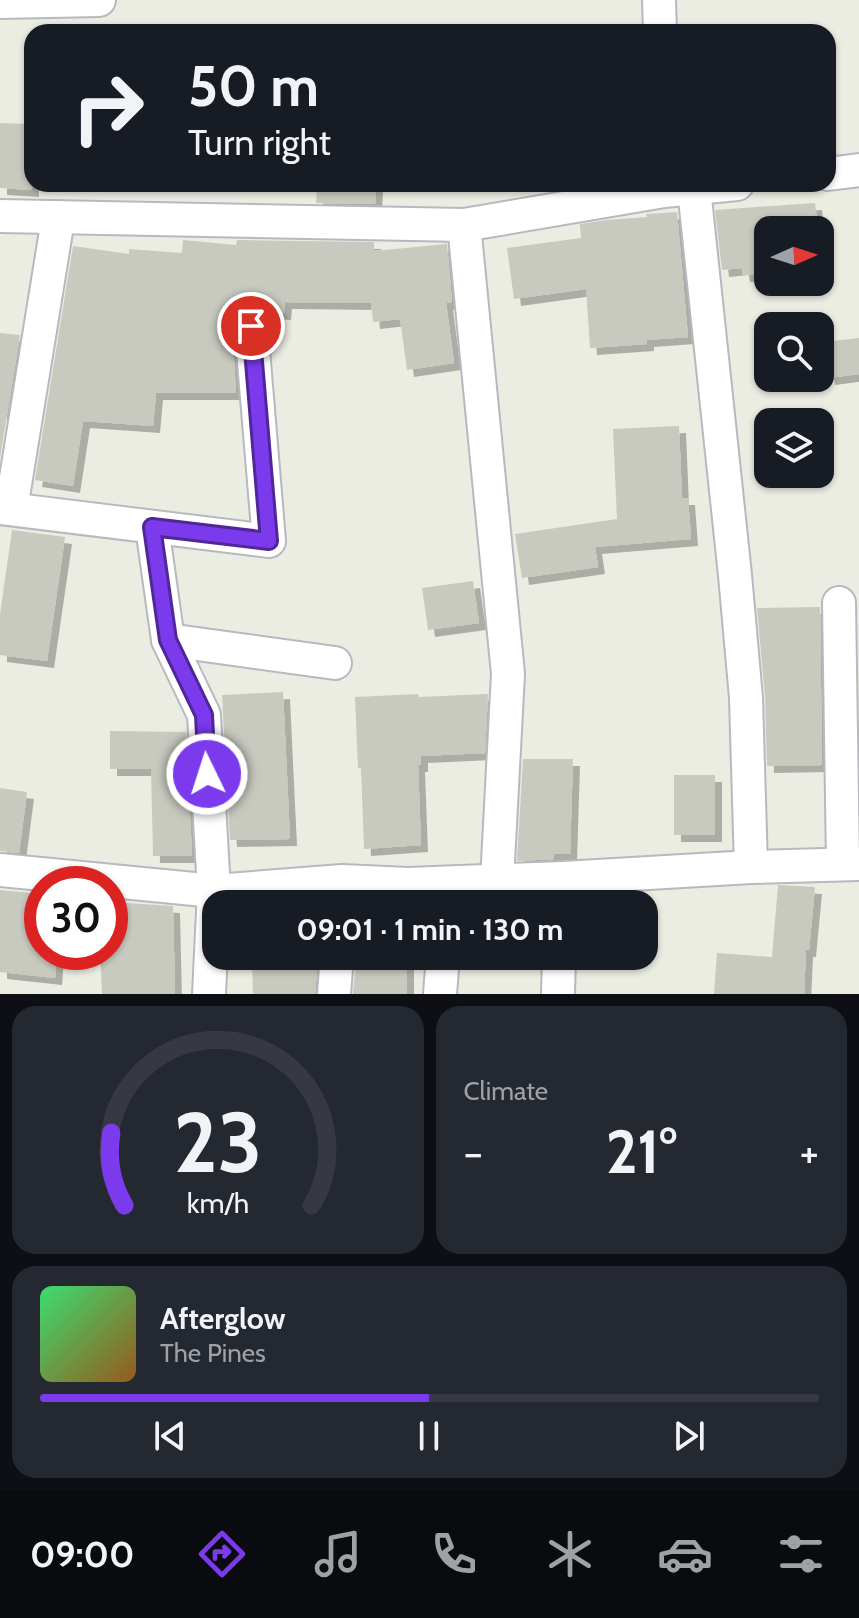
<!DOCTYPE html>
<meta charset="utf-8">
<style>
:root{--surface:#171b24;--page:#242831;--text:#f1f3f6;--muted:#9ea1a6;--line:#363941;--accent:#7c3aed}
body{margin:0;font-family:Cabin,sans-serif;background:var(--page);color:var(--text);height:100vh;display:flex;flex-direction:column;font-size:30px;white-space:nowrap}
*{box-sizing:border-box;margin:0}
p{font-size:26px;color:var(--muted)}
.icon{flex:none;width:44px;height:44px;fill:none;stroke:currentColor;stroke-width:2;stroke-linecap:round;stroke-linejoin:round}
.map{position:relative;height:994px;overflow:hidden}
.sheet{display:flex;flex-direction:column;gap:12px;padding:12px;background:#0d0f14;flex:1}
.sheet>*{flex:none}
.banner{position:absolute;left:24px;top:24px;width:812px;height:168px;border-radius:24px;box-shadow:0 2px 6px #0004;background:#171b24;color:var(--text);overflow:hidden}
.needle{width:52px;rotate:87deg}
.controls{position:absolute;left:754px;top:216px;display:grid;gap:16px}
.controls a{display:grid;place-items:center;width:80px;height:80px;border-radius:16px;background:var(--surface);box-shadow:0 2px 6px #0004;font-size:40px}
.speed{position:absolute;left:24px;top:866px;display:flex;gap:16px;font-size:40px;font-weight:700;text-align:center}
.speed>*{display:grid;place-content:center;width:104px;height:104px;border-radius:50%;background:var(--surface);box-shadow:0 2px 6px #0004;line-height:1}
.speed .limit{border:12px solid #d22;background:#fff;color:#111}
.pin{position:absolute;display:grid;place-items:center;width:68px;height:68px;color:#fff;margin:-34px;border:4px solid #fff;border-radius:50%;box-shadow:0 2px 8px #0007}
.me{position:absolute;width:88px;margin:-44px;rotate:356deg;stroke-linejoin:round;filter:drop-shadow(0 0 6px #0008)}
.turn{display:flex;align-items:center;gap:28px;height:168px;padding:0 32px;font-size:36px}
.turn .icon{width:104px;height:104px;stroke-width:2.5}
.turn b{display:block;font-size:56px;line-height:68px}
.big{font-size:60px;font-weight:800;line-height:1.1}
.sheet .tile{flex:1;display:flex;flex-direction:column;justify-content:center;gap:12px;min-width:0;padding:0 28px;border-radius:24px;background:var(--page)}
.sheet .dial{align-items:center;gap:0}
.dial svg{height:208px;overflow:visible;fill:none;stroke:var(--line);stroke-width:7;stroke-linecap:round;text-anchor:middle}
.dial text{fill:var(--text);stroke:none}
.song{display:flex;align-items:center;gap:24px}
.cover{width:96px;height:96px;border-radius:12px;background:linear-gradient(135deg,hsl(140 70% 55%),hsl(30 70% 35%))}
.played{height:8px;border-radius:4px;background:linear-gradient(90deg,var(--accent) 50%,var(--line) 50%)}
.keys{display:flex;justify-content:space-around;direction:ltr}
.heat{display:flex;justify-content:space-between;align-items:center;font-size:44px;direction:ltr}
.sheet .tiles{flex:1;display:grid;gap:12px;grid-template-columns:1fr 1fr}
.tile:last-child{grid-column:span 2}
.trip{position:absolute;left:202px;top:890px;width:456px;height:80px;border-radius:24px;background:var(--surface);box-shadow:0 2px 6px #0004;font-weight:800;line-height:80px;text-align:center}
.tab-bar{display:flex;height:128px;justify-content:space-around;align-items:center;background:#090b0e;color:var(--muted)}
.tab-bar .icon{width:56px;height:56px}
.tab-bar .active{color:var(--accent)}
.tab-bar b{font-size:36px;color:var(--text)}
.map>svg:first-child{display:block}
.building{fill:#c8c9bf;filter:url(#shadow)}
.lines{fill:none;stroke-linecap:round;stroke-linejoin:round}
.street-casing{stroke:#b8b8bf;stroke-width:36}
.street{stroke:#fff;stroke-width:32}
.route-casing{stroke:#51269a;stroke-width:20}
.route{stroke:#7c3aed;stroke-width:14}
</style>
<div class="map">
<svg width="859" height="994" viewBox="0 0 859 994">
<defs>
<filter id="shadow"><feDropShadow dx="7" dy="7" stdDeviation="0" flood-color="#0004"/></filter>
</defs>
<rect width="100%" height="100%" fill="#ebede3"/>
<g class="building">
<polygon points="0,123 32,124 32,190 0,188"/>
<polygon points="317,184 376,184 375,204 316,203"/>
<polygon points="815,203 818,230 768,230 768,274 743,275 742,268 722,270 715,210"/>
<polygon points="677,212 688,337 647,340 647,344 590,348 586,289 514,299 507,248 581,238 580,224 607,220 647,217 646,214"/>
<polygon points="183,240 236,245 237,240 374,242 374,251 447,244 452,302 446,303 454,363 407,370 400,319 373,322 371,303 285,302 284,313 263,312 258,309 249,307 237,311 232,327 236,393 156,393 153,426 83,421 73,486 35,480 73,246 129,254 129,249 182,253"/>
<polygon points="0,333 20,335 0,458"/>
<polygon points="859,338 859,374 828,378 824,342"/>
<polygon points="679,426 682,498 688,498 691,539 595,547 598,567 522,578 515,534 617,519 613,429"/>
<polygon points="12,530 65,537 47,661 0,655 0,614"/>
<polygon points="473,581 479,623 428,630 422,588"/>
<polygon points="820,607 822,765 767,766 765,696 757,608"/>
<polygon points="283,692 290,839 230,840 222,695"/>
<polygon points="418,694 419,697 488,694 485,753 421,756 421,765 418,765 421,845 364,849 361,768 358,768 355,697"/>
<polygon points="110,731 186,732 192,856 153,856 151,769 110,769"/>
<polygon points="523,759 573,759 570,854 554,854 554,859 517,861"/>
<rect x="674" y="775" width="41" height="60"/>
<polygon points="0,788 27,792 19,853 0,851"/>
<polygon points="778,885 815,887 809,950 806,950 804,994 714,994 717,953 772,957"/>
<polygon points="0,890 42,894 42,952 57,952 55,978 0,972 0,952 3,952 0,952"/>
<polygon points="110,902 173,906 175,994 102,994 100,952 110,952"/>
<polygon points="315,956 315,959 318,959 315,994 253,994 252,957"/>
<polygon points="356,960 407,960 407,994 353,994"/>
</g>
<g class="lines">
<g class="street-casing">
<g id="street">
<polyline points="659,0 660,32"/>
<polyline points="0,2 99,0"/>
<polyline points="828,174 859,170"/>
<polyline points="694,189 735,575 746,698 751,867"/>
<polyline points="0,216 464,225 664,191 737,184"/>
<polyline points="464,225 508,674 497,881"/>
<polyline points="0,508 269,541 251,326"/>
<polyline points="11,509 58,219"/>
<polyline points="152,527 168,640 204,715 214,891 209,994"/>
<polyline points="839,603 843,864"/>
<polyline points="168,640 335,663"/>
<polyline points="0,870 214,891 342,881 408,884 563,878 751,867 859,864"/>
<polyline points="334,994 337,956"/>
<polyline points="440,994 443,956"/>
<polyline points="558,994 559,956"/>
</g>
</g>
<use href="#street" class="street"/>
</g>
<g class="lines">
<g class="route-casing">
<polyline id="route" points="207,774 204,715 168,640 152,527 269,541 251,326"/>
</g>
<use href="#route" class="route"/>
</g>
</svg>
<div class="controls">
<a><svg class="needle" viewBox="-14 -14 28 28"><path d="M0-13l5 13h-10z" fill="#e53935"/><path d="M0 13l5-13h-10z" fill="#9ea1a6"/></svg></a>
<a><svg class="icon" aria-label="search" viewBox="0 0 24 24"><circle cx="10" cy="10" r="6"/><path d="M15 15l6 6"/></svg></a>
<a><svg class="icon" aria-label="layers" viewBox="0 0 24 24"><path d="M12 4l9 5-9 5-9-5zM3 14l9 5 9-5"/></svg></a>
</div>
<div class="speed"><div class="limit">30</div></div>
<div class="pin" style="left:251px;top:326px;background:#d93025"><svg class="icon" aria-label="arrive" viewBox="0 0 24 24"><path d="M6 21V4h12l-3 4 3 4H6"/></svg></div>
<svg class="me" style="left:207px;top:774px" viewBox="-20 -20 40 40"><circle r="17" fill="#7c3aed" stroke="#fff" stroke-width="3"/><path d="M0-11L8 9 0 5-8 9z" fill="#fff"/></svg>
<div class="trip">09:01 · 1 min · 130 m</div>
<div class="banner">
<div class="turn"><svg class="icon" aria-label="right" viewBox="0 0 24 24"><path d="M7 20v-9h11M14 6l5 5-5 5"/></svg><div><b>50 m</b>Turn right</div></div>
</div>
</div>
<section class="sheet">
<div class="tiles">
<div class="tile dial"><svg viewBox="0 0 100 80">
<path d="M14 69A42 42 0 1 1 86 69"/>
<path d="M14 69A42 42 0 0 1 9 41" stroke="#7c3aed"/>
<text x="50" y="56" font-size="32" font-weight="700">23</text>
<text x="50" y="72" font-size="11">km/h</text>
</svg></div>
<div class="tile"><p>Climate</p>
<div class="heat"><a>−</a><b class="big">21°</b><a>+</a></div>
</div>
<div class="tile">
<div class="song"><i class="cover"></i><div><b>Afterglow</b><p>The Pines</p></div></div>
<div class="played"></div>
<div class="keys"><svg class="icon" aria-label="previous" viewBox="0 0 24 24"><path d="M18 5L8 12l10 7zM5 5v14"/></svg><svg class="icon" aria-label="pause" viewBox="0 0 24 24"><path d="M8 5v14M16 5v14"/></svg><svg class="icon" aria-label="next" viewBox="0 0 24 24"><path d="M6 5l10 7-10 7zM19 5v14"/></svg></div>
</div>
</div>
</section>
<nav class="tab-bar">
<b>09:00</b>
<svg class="icon active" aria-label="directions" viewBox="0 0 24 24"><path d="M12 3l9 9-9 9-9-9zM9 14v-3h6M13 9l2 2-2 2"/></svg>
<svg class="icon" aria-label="music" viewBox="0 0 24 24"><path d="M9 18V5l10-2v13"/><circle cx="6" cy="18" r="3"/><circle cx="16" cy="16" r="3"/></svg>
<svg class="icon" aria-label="phone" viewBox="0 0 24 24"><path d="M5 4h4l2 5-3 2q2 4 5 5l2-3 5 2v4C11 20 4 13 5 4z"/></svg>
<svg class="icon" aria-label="climate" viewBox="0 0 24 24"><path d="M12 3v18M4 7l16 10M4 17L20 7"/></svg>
<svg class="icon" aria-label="car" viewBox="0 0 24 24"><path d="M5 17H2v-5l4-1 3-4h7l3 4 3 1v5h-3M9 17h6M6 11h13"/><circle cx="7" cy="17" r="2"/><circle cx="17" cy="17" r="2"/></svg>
<svg class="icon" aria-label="filters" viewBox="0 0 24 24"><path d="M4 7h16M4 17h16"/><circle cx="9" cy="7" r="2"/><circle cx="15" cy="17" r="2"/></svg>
</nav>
